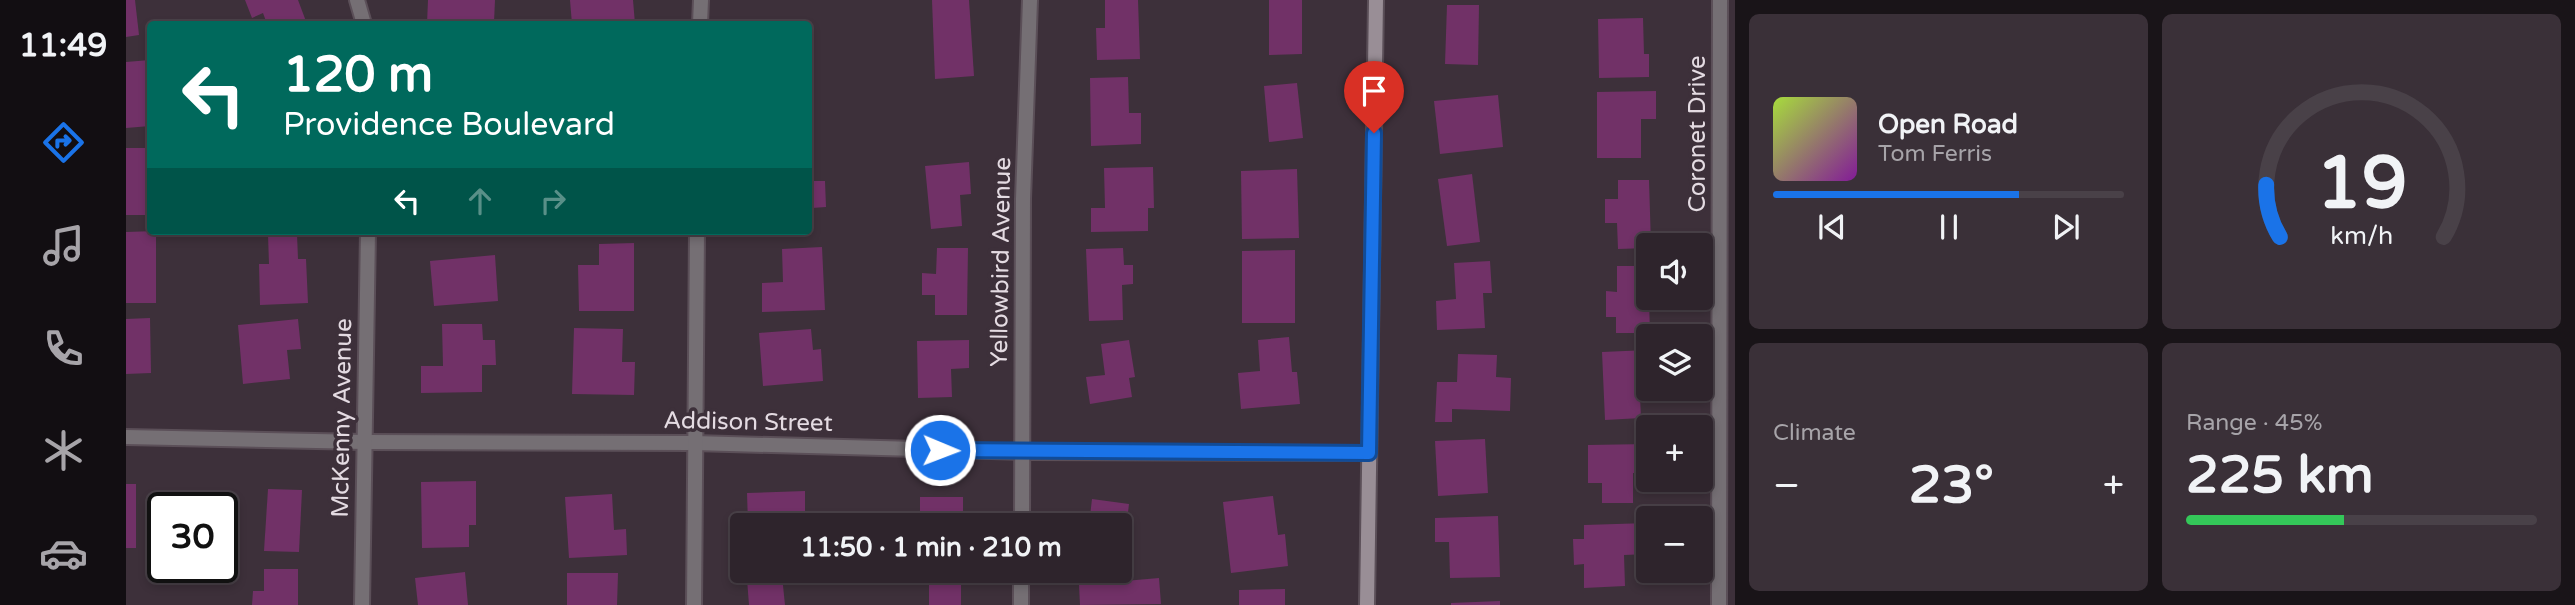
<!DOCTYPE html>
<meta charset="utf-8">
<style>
:root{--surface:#2e242c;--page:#3a3038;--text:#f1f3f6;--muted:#a7a4a9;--line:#494148;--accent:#1a73e8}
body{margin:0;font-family:"Varela Round",sans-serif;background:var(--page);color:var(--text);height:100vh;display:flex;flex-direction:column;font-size:26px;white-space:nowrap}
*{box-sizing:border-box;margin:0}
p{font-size:23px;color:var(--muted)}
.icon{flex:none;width:38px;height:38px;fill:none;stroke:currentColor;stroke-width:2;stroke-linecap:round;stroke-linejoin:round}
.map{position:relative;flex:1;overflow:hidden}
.sheet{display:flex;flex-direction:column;gap:14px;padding:14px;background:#191418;width:840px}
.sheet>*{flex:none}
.hud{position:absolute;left:21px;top:21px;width:665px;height:214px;border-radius:7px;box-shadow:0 4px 10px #0003,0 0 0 2px var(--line);background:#00695c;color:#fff;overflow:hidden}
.tools{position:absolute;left:1510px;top:233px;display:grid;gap:14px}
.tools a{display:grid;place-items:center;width:77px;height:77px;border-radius:7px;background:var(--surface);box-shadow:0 4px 10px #0003,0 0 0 2px var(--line);font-size:35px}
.speed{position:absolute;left:21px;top:492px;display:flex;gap:14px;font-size:35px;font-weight:700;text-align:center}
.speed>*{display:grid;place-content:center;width:91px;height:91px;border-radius:50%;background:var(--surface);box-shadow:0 4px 10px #0003,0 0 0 2px var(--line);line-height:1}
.speed .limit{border:4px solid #111;border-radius:10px;background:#fff;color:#111}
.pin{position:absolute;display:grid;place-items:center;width:60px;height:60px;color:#fff;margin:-72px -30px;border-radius:50% 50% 50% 0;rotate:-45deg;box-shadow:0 0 7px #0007}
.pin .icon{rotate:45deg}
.me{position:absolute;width:77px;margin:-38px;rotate:91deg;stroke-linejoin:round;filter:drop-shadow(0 0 5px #0008)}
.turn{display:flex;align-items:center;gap:24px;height:147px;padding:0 21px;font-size:32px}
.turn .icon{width:91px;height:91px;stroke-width:2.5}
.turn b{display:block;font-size:49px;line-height:60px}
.lanes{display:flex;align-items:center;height:66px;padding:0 21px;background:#0003;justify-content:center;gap:35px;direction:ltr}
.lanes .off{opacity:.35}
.big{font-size:52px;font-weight:700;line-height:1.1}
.sheet .card{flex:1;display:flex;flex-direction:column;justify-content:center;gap:10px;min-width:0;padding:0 24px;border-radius:10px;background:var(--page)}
.sheet .dial{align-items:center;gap:0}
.dial svg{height:182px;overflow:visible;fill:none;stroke:var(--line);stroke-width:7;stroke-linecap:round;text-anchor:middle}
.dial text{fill:var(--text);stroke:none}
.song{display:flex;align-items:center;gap:21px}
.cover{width:84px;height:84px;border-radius:10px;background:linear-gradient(135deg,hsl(80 70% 55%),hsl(290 70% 35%))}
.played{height:7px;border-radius:4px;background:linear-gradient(90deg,var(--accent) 70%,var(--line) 70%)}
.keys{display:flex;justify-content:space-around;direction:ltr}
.heat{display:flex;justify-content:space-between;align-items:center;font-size:38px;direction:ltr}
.charge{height:10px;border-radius:5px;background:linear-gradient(90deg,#34c759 45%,var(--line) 0)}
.sheet .tiles{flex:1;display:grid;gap:14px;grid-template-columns:repeat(2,1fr)}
.trip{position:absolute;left:604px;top:513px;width:402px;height:70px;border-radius:7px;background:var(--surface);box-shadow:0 4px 10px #0003,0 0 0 2px var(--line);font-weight:700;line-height:70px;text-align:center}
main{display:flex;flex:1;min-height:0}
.tab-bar{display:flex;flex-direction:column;width:126px;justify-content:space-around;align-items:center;background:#120e12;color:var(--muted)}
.tab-bar .icon{width:49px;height:49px}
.tab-bar .current{color:var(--accent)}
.tab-bar b{font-size:32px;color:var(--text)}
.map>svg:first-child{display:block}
.building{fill:#713167}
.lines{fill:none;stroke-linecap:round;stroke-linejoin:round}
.street-casing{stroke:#5b4f58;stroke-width:18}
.secondary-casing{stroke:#5b4f58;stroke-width:18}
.street{stroke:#756f74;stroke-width:14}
.secondary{stroke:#998e96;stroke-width:14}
.route-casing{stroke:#114b97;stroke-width:18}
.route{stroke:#1a73e8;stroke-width:12}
.labels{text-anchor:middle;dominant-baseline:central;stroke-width:7;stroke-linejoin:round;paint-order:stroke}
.street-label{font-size:24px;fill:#e4dbe2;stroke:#3d303a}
</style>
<main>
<nav class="tab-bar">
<b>11:49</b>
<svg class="icon current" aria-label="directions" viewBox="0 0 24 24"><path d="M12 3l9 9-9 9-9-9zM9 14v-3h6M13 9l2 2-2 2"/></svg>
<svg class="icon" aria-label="music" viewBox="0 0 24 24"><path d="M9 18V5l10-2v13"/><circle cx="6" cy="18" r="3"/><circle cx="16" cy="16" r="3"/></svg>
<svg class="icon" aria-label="phone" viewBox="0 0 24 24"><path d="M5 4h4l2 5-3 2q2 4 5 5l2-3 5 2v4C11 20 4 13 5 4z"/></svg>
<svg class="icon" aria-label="climate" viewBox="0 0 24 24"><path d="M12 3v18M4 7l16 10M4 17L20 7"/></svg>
<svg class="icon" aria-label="car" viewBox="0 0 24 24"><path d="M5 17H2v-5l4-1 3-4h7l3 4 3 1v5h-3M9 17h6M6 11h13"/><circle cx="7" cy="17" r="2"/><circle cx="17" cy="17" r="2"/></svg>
</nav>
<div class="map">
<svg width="1609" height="605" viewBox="0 0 1609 605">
<rect width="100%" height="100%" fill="#3d303a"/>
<g class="building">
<polygon points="0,0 9,0 13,35 0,37"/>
<polygon points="119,0 172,0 181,24 141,24 137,13 126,18"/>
<polygon points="302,0 369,0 368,22 301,24"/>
<polygon points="444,0 507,0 509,24 446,24"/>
<polygon points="806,0 843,0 848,76 809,79"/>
<polygon points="979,0 1012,0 1014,59 971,60 970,28 979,28"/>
<polygon points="1143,0 1176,0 1176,54 1143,55"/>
<polygon points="1321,5 1353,5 1352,65 1319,64"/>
<polygon points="1517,18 1518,54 1523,54 1523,77 1473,78 1472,19"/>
<polygon points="24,60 24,126 0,128 0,62"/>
<polygon points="1002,77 1003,113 1015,113 1015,144 965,146 964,78"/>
<polygon points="1171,83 1177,138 1143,142 1138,86"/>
<polygon points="1530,91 1530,119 1515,119 1515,158 1471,158 1471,92"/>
<polygon points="1372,95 1377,147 1314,154 1308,101"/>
<polygon points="0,148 23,148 24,215 0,215"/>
<polygon points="687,160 688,181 699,181 700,207 686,208 687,223 682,224 682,161"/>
<polygon points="843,162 845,194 834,195 836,226 805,229 799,166"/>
<polygon points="1027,167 1028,208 1022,208 1022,231 965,232 965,208 979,208 978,168"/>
<polygon points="1171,169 1173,238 1116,239 1115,171"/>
<polygon points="1346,174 1354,242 1321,246 1312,179"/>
<polygon points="1492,180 1523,180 1525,245 1522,245 1522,248 1492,249 1491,223 1479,223 1479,199 1492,199"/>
<polygon points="30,231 30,303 0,303 0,232"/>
<polygon points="171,234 172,259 180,259 182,303 134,305 133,264 143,264 142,235"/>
<polygon points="508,243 508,311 453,311 452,265 473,265 473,244"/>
<polygon points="696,247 699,310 636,312 636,283 657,282 656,249"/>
<polygon points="811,248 842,248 841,315 809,315 809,295 796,295 796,273 810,274"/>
<polygon points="997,248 998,265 1007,265 1007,284 996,285 997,320 963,321 960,249"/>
<polygon points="1169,250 1169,323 1116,323 1116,251"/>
<polygon points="369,255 372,301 308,306 304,261"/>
<polygon points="1364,261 1366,293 1357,293 1359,328 1311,330 1310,301 1330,299 1328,263"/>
<polygon points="1491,266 1522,266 1524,333 1490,333 1490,317 1480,317 1480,291 1491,292"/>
<polygon points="24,318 25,373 0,374 0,319"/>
<polygon points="172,319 175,349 161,350 164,379 117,384 112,325"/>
<polygon points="316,324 356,324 357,340 369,340 370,365 356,365 356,392 295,393 295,366 317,366"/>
<polygon points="448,328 497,329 496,362 509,362 508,395 446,394"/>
<polygon points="685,329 687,350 695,349 697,381 637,386 633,333"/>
<polygon points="1163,337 1166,372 1171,372 1174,404 1115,409 1112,373 1134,371 1132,340"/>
<polygon points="843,340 843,368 825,369 826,397 792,398 791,341"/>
<polygon points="1003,340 1009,377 1003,378 1006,397 964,404 960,377 979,375 975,344"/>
<polygon points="1522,350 1522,375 1513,375 1515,418 1479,420 1476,352"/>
<polygon points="1332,354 1371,355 1370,377 1385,378 1384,411 1326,409 1326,422 1309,422 1311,382 1331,382"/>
<polygon points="1359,439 1362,493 1312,496 1309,441"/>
<polygon points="1522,444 1522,473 1507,473 1507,503 1476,503 1476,483 1462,483 1462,445"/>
<polygon points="350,481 350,525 343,525 343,547 296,548 295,482"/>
<rect x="0" y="484" width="10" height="64"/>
<polygon points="142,489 176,490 173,552 138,551"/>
<polygon points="679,491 679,525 622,525 621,493"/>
<polygon points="486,494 488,530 500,529 501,555 443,558 439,497"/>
<polygon points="1147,496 1152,535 1159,534 1162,566 1105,573 1097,502"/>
<polygon points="794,497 837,497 837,525 781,525 781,518 794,518"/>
<polygon points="966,499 1003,504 998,546 994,546 994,525 963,525"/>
<polygon points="1372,516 1374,577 1324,578 1323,542 1309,542 1309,518"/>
<polygon points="1522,523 1522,554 1498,555 1499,586 1458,588 1458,564 1448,565 1447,539 1458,539 1458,525"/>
<polygon points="138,569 172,569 172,605 126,605 127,591 138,591"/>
<polygon points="339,572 342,605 292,605 289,578"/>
<polygon points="441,573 492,573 491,605 441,605"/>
<polygon points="656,576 659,605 623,605 621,579"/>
<polygon points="1033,578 1035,604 954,605 953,585"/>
<rect x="803" y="582" width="32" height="23"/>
<polygon points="1159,589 1159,605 1113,605 1113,590"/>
<polygon points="1374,601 1374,605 1325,605 1325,603"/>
</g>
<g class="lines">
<g class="street-casing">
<g id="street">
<polyline points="231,0 238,24"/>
<polyline points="574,24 575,0"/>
<polyline points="0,437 239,442 568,443 897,452 1243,453"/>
<polyline points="896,525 897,199 904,0"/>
<polyline points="236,605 242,231"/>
<polyline points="568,605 571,231"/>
<polyline points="895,605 895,570"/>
<polyline points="1593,605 1594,0"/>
</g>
</g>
<g class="secondary-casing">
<polyline id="secondary" points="1241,605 1250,0"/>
</g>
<use href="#street" class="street"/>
<use href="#secondary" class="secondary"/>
</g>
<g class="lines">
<g class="route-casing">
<polyline id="route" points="814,450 1243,453 1248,133"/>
</g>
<use href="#route" class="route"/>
</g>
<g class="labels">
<g class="street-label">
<text transform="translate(1571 134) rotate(-90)">Coronet Drive</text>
<text transform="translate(875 262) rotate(-89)">Yellowbird Avenue</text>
<text transform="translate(216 418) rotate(-89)">McKenny Avenue</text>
<text transform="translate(622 422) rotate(1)">Addison Street</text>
</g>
</g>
</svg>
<div class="tools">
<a><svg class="icon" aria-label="sound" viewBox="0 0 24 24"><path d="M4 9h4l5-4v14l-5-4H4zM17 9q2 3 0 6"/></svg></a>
<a><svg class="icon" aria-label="layers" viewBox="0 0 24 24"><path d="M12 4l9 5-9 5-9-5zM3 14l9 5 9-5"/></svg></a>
<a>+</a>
<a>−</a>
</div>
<div class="speed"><div class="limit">30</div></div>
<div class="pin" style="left:1248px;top:133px;background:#d93025"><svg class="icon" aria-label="arrive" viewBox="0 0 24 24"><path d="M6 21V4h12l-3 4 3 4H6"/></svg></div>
<svg class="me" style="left:814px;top:450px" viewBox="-20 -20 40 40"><circle r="17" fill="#1a73e8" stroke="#fff" stroke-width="3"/><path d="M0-11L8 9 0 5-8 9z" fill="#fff"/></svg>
<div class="trip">11:50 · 1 min · 210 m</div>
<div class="hud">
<div class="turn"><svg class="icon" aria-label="left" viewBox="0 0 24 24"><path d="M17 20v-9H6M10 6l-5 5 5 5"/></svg><div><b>120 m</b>Providence Boulevard</div></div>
<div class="lanes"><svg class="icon" aria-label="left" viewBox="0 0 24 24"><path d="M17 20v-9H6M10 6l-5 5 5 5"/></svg><svg class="icon off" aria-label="ahead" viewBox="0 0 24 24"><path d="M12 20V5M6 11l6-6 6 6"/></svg><svg class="icon off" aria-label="right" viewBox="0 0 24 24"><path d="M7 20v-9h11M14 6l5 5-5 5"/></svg></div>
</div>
</div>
<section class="sheet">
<div class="tiles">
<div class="card">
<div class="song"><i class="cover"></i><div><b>Open Road</b><p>Tom Ferris</p></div></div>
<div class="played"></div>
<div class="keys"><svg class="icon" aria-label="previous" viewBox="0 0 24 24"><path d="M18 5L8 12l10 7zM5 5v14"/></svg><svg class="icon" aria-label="pause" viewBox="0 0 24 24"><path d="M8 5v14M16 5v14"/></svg><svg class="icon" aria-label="next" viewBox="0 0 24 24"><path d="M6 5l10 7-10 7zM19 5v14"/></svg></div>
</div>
<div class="card dial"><svg viewBox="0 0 100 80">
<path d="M14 69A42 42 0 1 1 86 69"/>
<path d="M14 69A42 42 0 0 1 8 46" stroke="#1a73e8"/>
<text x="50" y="56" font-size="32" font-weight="700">19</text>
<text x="50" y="72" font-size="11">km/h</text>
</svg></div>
<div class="card"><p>Climate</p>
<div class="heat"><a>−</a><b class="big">23°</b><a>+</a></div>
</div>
<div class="card"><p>Range · 45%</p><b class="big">225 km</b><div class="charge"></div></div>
</div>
</section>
</main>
